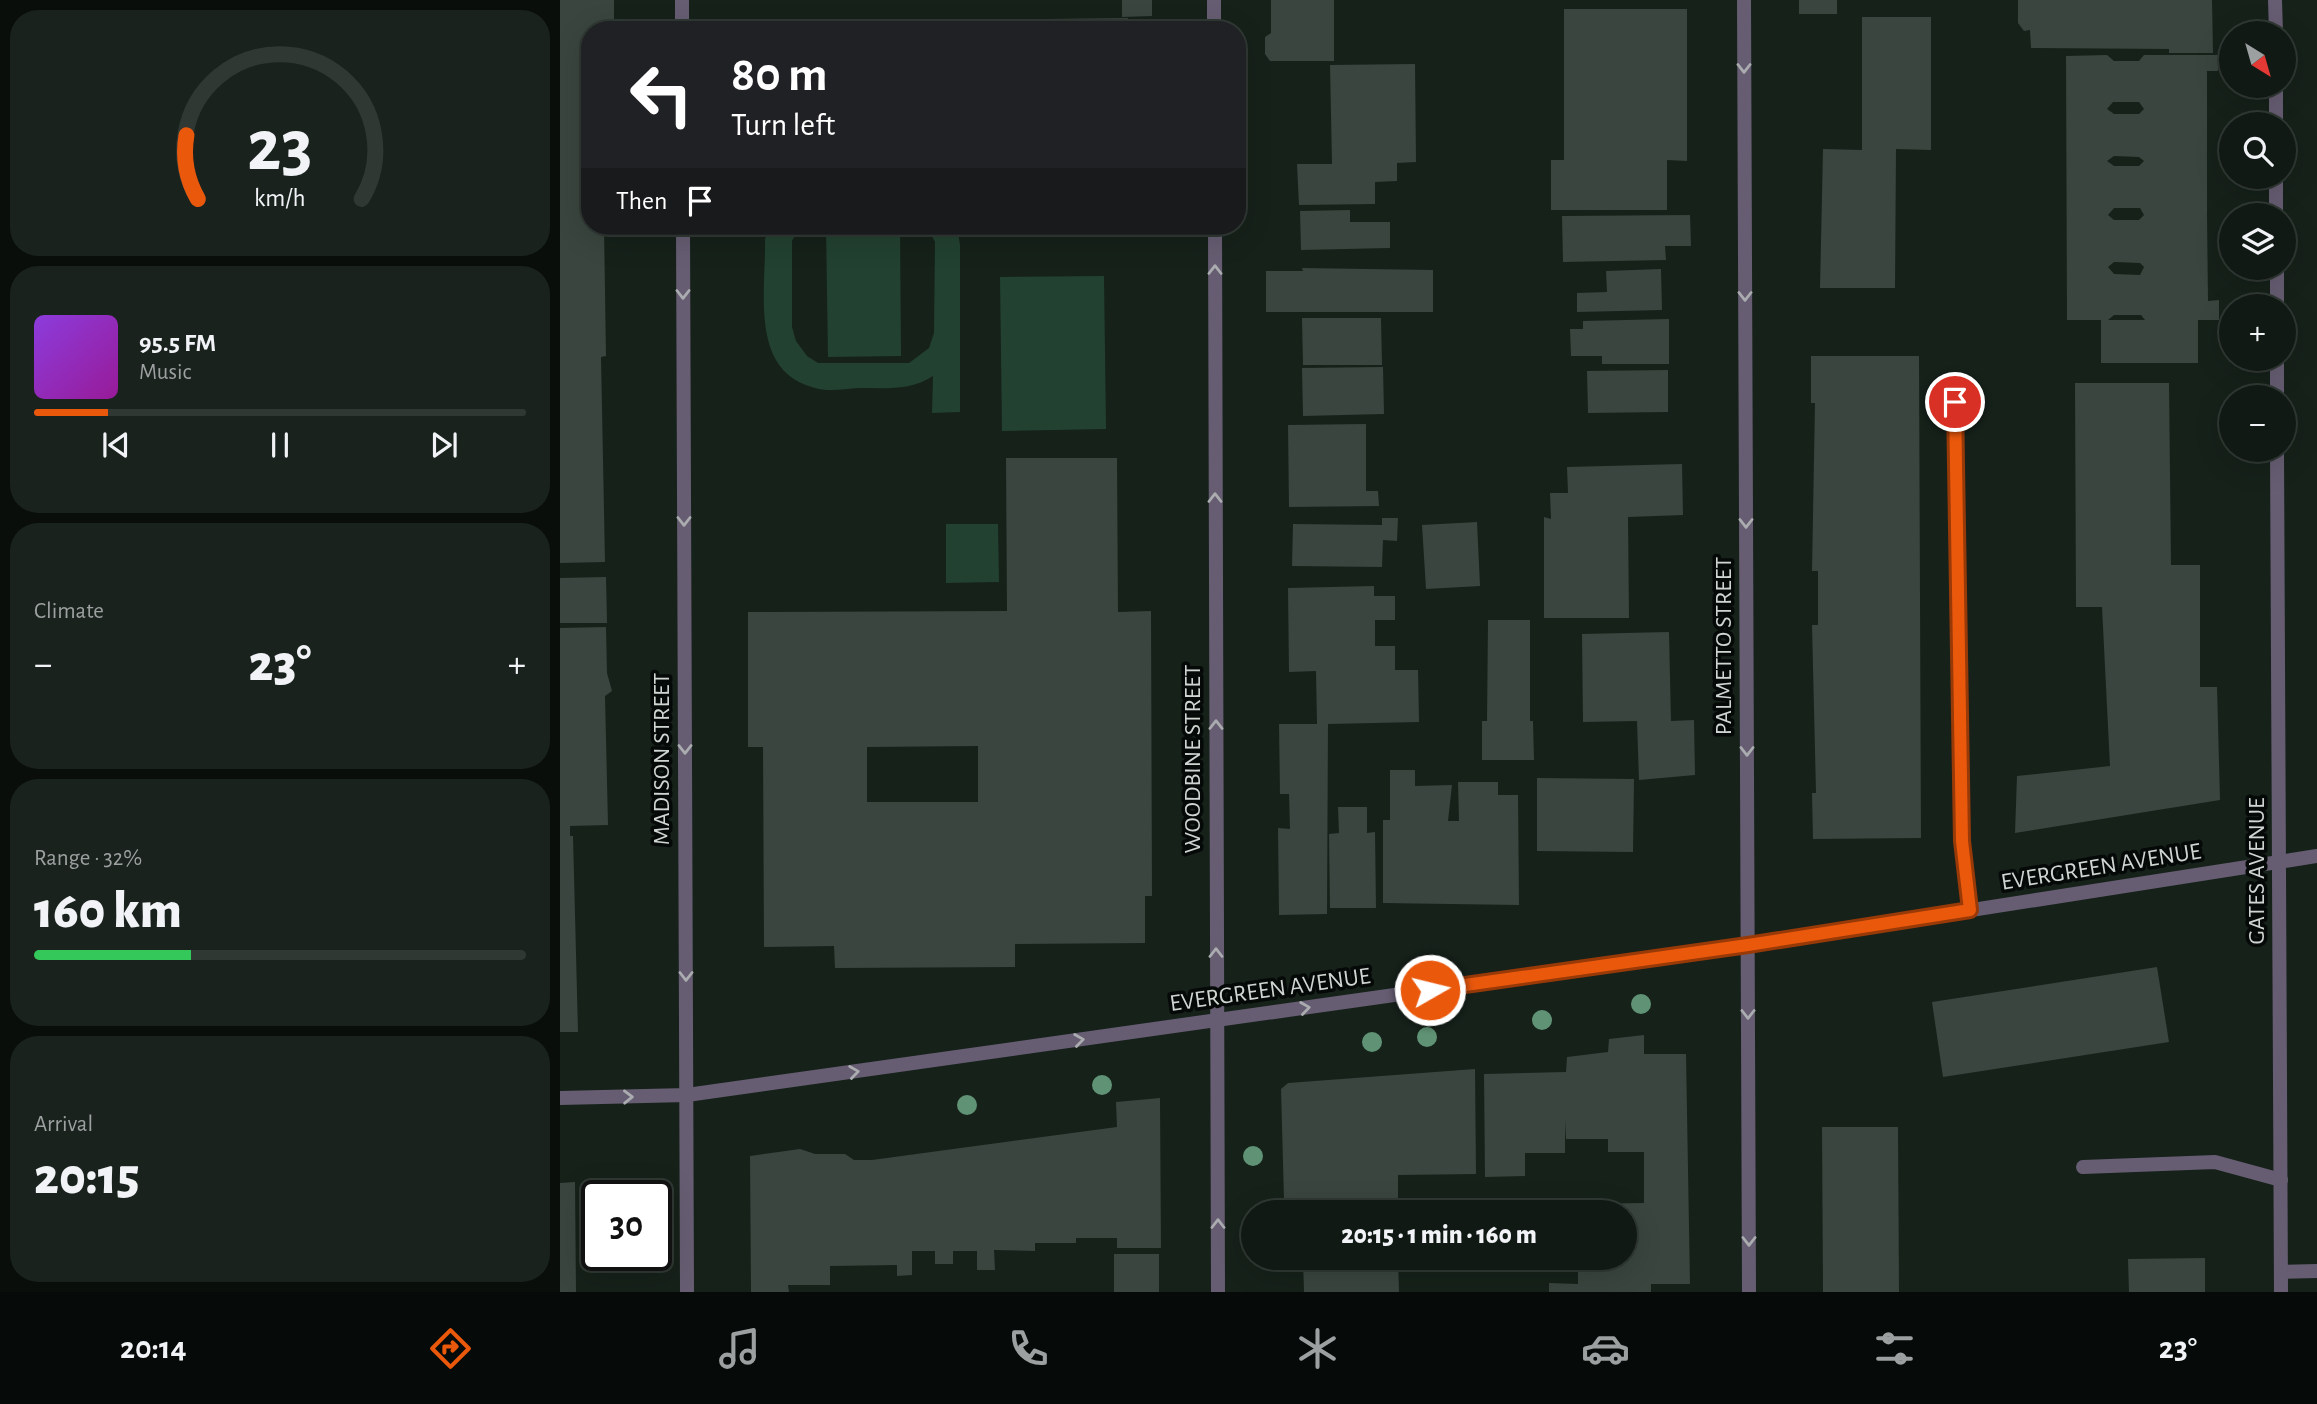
<!DOCTYPE html>
<meta charset="utf-8">
<style>
:root{--surface:#101914;--page:#19221d;--text:#f1f3f6;--muted:#9ca0a0;--line:#303834;--accent:#ea580c}
body{margin:0;font-family:"Alegreya Sans",sans-serif;background:var(--page);color:var(--text);height:100vh;display:flex;flex-direction:column;font-size:26px;white-space:nowrap}
*{box-sizing:border-box;margin:0}
p{font-size:23px;color:var(--muted)}
.icon{flex:none;width:38px;height:38px;fill:none;stroke:currentColor;stroke-width:2;stroke-linecap:round;stroke-linejoin:round}
.map{position:relative;flex:1;overflow:hidden}
.drawer{display:flex;flex-direction:column;gap:10px;padding:10px;background:#090e0b;width:560px}
.drawer>*{flex:none}
.guide{position:absolute;left:21px;top:21px;width:665px;height:214px;border-radius:28px;box-shadow:0 7px 28px #0002,0 0 0 2px var(--line);background:#202124;color:#fff;overflow:hidden}
.needle{width:46px;rotate:143deg}
.buttons{position:absolute;left:1659px;top:21px;display:grid;gap:14px}
.buttons a{display:grid;place-items:center;width:77px;height:77px;border-radius:50%;background:var(--surface);box-shadow:0 7px 28px #0002,0 0 0 2px var(--line);font-size:35px}
.speed{position:absolute;left:21px;top:1180px;display:flex;gap:14px;font-size:35px;font-weight:700;text-align:center}
.speed>*{display:grid;place-content:center;width:91px;height:91px;border-radius:50%;background:var(--surface);box-shadow:0 7px 28px #0002,0 0 0 2px var(--line);line-height:1}
.speed .limit{border:4px solid #111;border-radius:10px;background:#fff;color:#111}
.pin{position:absolute;display:grid;place-items:center;width:60px;height:60px;color:#fff;margin:-30px;border:4px solid #fff;border-radius:50%;box-shadow:0 2px 7px #0007}
.me{position:absolute;width:77px;margin:-38px;rotate:82deg;stroke-linejoin:round;filter:drop-shadow(0 0 5px #0008)}
.turn{display:flex;align-items:center;gap:24px;height:147px;padding:0 35px;font-size:32px}
.turn .icon{width:91px;height:91px;stroke-width:2.5}
.turn b{display:block;font-size:49px;line-height:60px}
.then{display:flex;align-items:center;height:66px;padding:0 35px;background:#0003;gap:14px;font-size:26px}
.big{font-size:52px;font-weight:800;line-height:1.1}
.drawer .tile{flex:1;display:flex;flex-direction:column;justify-content:center;gap:10px;min-width:0;padding:0 24px;border-radius:28px;background:var(--page)}
.drawer .dial{align-items:center;gap:0}
.dial svg{height:182px;overflow:visible;fill:none;stroke:var(--line);stroke-width:7;stroke-linecap:round;text-anchor:middle}
.dial text{fill:var(--text);stroke:none}
.song{display:flex;align-items:center;gap:21px}
.cover{width:84px;height:84px;border-radius:10px;background:linear-gradient(135deg,hsl(270 70% 55%),hsl(300 70% 35%))}
.played{height:7px;border-radius:4px;background:linear-gradient(90deg,var(--accent) 15%,var(--line) 15%)}
.keys{display:flex;justify-content:space-around;direction:ltr}
.heat{display:flex;justify-content:space-between;align-items:center;font-size:38px;direction:ltr}
.charge{height:10px;border-radius:5px;background:linear-gradient(90deg,#34c759 32%,var(--line) 0)}
.trip{position:absolute;left:681px;top:1200px;width:396px;height:70px;border-radius:35px;background:var(--surface);box-shadow:0 7px 28px #0002,0 0 0 2px var(--line);font-weight:800;line-height:70px;text-align:center}
.dock{display:flex;height:112px;justify-content:space-around;align-items:center;background:#060a08;color:var(--muted)}
.dock .icon{width:49px;height:49px}
.dock .active{color:var(--accent)}
.dock b{font-size:32px;color:var(--text)}
main{display:flex;flex:1;min-height:0}
.map>svg:first-child{display:block}
.green{fill:#224130}
.building{fill:#39453e;fill-rule:evenodd}
.lines{fill:none;stroke-linecap:round;stroke-linejoin:round}
.lane{stroke:#665d72;stroke-width:14}
.street{stroke:#665d72;stroke-width:14}
.tree{fill:#609375}
.oneway{stroke:#aaacb0}
.route-casing{stroke:#983908;stroke-width:18}
.route{stroke:#ea580c;stroke-width:12}
.labels{text-anchor:middle;dominant-baseline:central;stroke-width:7;stroke-linejoin:round;paint-order:stroke}
.street-label{font-size:24px;fill:#cfd6d1;stroke:#050907}
</style>
<main>
<section class="drawer">
<div class="tile dial"><svg viewBox="0 0 100 80">
<path d="M14 69A42 42 0 1 1 86 69"/>
<path d="M14 69A42 42 0 0 1 9 41" stroke="#ea580c"/>
<text x="50" y="56" font-size="32" font-weight="700">23</text>
<text x="50" y="72" font-size="11">km/h</text>
</svg></div>
<div class="tile">
<div class="song"><i class="cover"></i><div><b>95.5 FM</b><p>Music</p></div></div>
<div class="played"></div>
<div class="keys"><svg class="icon" aria-label="previous" viewBox="0 0 24 24"><path d="M18 5L8 12l10 7zM5 5v14"/></svg><svg class="icon" aria-label="pause" viewBox="0 0 24 24"><path d="M8 5v14M16 5v14"/></svg><svg class="icon" aria-label="next" viewBox="0 0 24 24"><path d="M6 5l10 7-10 7zM19 5v14"/></svg></div>
</div>
<div class="tile"><p>Climate</p>
<div class="heat"><a>−</a><b class="big">23°</b><a>+</a></div>
</div>
<div class="tile"><p>Range · 32%</p><b class="big">160 km</b><div class="charge"></div></div>
<div class="tile"><p>Arrival</p><b class="big">20:15</b></div>
</section>
<div class="map">
<svg width="1757" height="1292" viewBox="0 0 1757 1292">
<rect width="100%" height="100%" fill="#16211a"/>
<g class="green">
<path d="M210,226h30l-8,15v86l4,14 11,15 11,7h91l20,-15 5,-15 1,-91 -8,-16h30l3,19v167l-28,1 1,-37c-22,15 -49,12 -74,12 -14,1 -31,4 -44,0 -66,-16 -49,-96 -50,-149z"/>
<polygon points="340,226 341,356 268,357 266,227"/>
<polygon points="544,276 546,429 442,431 440,277"/>
<polygon points="386,524 438,524 439,582 386,583"/>
</g>
<g class="building">
<polygon points="0,0 54,0 54,30 30,30 30,226 44,226 46,356 41,357 45,562 0,563"/>
<polygon points="562,0 592,0 592,16 562,17"/>
<polygon points="711,0 774,0 774,61 710,61 705,54 705,37 711,33"/>
<rect x="1239" y="0" width="38" height="14"/>
<polygon points="1458,0 1652,0 1653,53 1609,53 1609,49 1471,48 1470,30 1464,31 1458,23"/>
<polygon points="1004,9 1127,9 1127,161 1107,160 1107,210 991,210 991,160 1004,160"/>
<polygon points="1302,17 1371,17 1371,150 1336,149 1335,288 1260,288 1263,149 1302,150"/>
<polygon points="568,18 569,30 484,30 484,19"/>
<path d="M1547,55l7,6h25l5,-6h74v16h-11v144l1,86 11,-1v20h-21v43h-97v-43h-34l-1,-264zM1553,102h26l5,7 -5,5h-25l-7,-5zM1554,156l25,1 5,4 -5,5h-25l-7,-5zM1554,208h26l4,7 -5,5h-25l-6,-5zM1554,262l26,1 4,4 -4,8 -26,-1 -6,-7zM1554,315h27l4,5h-37z"/>
<polygon points="855,64 856,162 837,163 837,181 815,182 815,204 739,205 737,164 772,164 770,65"/>
<polygon points="790,210 790,222 830,222 830,248 741,250 740,211"/>
<polygon points="1130,215 1131,246 1105,246 1106,260 1003,262 1002,216"/>
<polygon points="742,268 873,270 873,312 706,312 706,271 743,271"/>
<polygon points="1101,269 1102,310 1017,312 1017,293 1047,292 1046,271"/>
<polygon points="742,318 821,318 822,365 743,365"/>
<polygon points="1109,319 1109,364 1042,364 1042,356 1011,356 1010,329 1023,329 1023,321"/>
<polygon points="1251,356 1359,356 1361,838 1253,839 1252,793 1256,793 1252,625 1258,625 1258,571 1252,571 1255,403 1251,403"/>
<polygon points="823,367 824,414 743,416 742,368"/>
<polygon points="1108,370 1108,412 1028,413 1027,371"/>
<polygon points="1515,383 1609,383 1611,565 1640,565 1640,687 1657,687 1660,800 1455,833 1457,776 1550,766 1542,607 1516,607"/>
<polygon points="806,424 806,491 818,491 819,506 729,507 728,425"/>
<path d="M446,458h111l1,154 33,-1 1,285h-7v47l-130,1v23l-180,1 -1,-22 -70,1 -1,-200h-15v-135l259,-1zM418,746v56h-111v-55z"/>
<polygon points="1122,464 1123,515 1068,517 1069,618 984,618 984,517 991,519 990,493 1008,493 1007,467"/>
<polygon points="822,518 838,518 837,541 823,540 822,567 732,566 733,524 822,525"/>
<polygon points="917,522 920,586 866,589 862,525"/>
<polygon points="46,577 47,623 0,623 0,578"/>
<polygon points="814,586 814,596 835,596 835,620 815,620 815,646 835,646 835,670 858,670 859,722 768,724 767,914 719,915 718,828 730,829 729,794 720,794 719,724 757,724 756,671 729,672 728,588"/>
<polygon points="928,620 970,620 970,721 973,721 974,760 922,760 922,721 927,721"/>
<polygon points="46,627 47,673 52,691 45,696 48,825 10,826 10,836 13,836 18,1032 0,1032 0,628"/>
<polygon points="1109,632 1111,721 1134,720 1135,775 1079,780 1077,721 1023,722 1022,634"/>
<polygon points="830,770 855,770 855,786 892,785 888,821 899,821 898,782 938,782 938,795 958,795 959,905 823,903 823,820 830,820"/>
<polygon points="977,778 1074,779 1073,852 977,851"/>
<polygon points="778,807 807,807 807,833 815,832 816,908 770,908 769,834 779,833"/>
<polygon points="1597,967 1609,1042 1383,1077 1372,1002"/>
<polygon points="1084,1035 1084,1054 1126,1054 1130,1284 1091,1284 1091,1292 989,1292 989,1283 1018,1284 1018,1263 1012,1258 1064,1258 1064,1213 1018,1213 1018,1204 1084,1203 1084,1152 1048,1152 1048,1139 1006,1139 1005,1120 1005,1153 965,1153 965,1176 925,1177 924,1074 1006,1072 1007,1057 1048,1052 1049,1039"/>
<polygon points="915,1069 916,1174 838,1175 838,1213 734,1213 724,1200 721,1089 728,1083"/>
<polygon points="600,1098 601,1248 557,1248 557,1238 516,1238 516,1243 475,1243 475,1251 434,1250 435,1270 417,1270 417,1251 393,1251 393,1264 375,1264 375,1251 352,1251 352,1275 337,1276 337,1265 270,1266 270,1285 228,1285 229,1292 191,1292 190,1156 240,1149 255,1154 285,1154 294,1160 312,1160 557,1127 556,1102"/>
<polygon points="1262,1127 1338,1127 1339,1292 1263,1292"/>
<polygon points="15,1182 16,1292 0,1292 0,1183"/>
<rect x="554" y="1254" width="45" height="38"/>
<polygon points="743,1258 838,1258 839,1292 744,1292"/>
<polygon points="1645,1258 1645,1292 1569,1292 1568,1259"/>
</g>
<g class="lines">
<g class="lane">
<polyline points="1395,402 1402,841 1410,910"/>
<polyline points="1523,1167 1655,1162 1721,1180"/>
<polyline points="1721,1272 1757,1271"/>
</g>
<g class="street">
<polyline points="122,0 122,30"/>
<polyline points="654,0 654,30"/>
<polyline points="1184,0 1189,1292"/>
<polyline points="1715,0 1716,33"/>
<polyline points="1716,86 1716,124"/>
<polyline points="1716,177 1716,215"/>
<polyline points="123,226 127,1292"/>
<polyline points="655,226 658,1292"/>
<polyline points="1717,268 1717,306"/>
<polyline points="1717,359 1717,397"/>
<polyline points="1717,450 1721,1292"/>
<polyline points="0,1098 127,1095 1188,945 1757,856"/>
</g>
</g>
<g class="tree">
<circle cx="1081" cy="1004" r="10"/>
<circle cx="982" cy="1020" r="10"/>
<circle cx="867" cy="1037" r="10"/>
<circle cx="812" cy="1042" r="10"/>
<circle cx="542" cy="1085" r="10"/>
<circle cx="407" cy="1105" r="10"/>
<circle cx="693" cy="1156" r="10"/>
</g>
<defs><path id="oneway-chevron" d="M-2-3.5L2.5 0L-2 3.5" fill="none" stroke-width="1.6" stroke-linecap="round" stroke-linejoin="round" transform="scale(1.75)"/></defs>
<g class="oneway">
<use href="#oneway-chevron" transform="translate(1184 68) rotate(90)"/>
<use href="#oneway-chevron" transform="translate(655 270) rotate(-90)"/>
<use href="#oneway-chevron" transform="translate(123 294) rotate(90)"/>
<use href="#oneway-chevron" transform="translate(1185 296) rotate(90)"/>
<use href="#oneway-chevron" transform="translate(655 498) rotate(-90)"/>
<use href="#oneway-chevron" transform="translate(124 521) rotate(90)"/>
<use href="#oneway-chevron" transform="translate(1186 523) rotate(90)"/>
<use href="#oneway-chevron" transform="translate(656 725) rotate(-90)"/>
<use href="#oneway-chevron" transform="translate(125 749) rotate(90)"/>
<use href="#oneway-chevron" transform="translate(1187 751) rotate(90)"/>
<use href="#oneway-chevron" transform="translate(656 953) rotate(-90)"/>
<use href="#oneway-chevron" transform="translate(126 976) rotate(90)"/>
<use href="#oneway-chevron" transform="translate(745 1008) rotate(-8)"/>
<use href="#oneway-chevron" transform="translate(1188 1014) rotate(90)"/>
<use href="#oneway-chevron" transform="translate(519 1040) rotate(-8)"/>
<use href="#oneway-chevron" transform="translate(294 1072) rotate(-8)"/>
<use href="#oneway-chevron" transform="translate(68 1097) rotate(-1)"/>
<use href="#oneway-chevron" transform="translate(658 1224) rotate(-90)"/>
<use href="#oneway-chevron" transform="translate(1189 1241) rotate(90)"/>
</g>
<g class="lines">
<g class="route-casing">
<polyline id="route" points="870,990 1188,945 1410,910 1402,841 1395,402"/>
</g>
<use href="#route" class="route"/>
</g>
<g class="labels">
<g class="street-label">
<text transform="translate(1164 646) rotate(-90)">PALMETTO STREET</text>
<text transform="translate(102 759) rotate(-90)">MADISON STREET</text>
<text transform="translate(633 759) rotate(-90)">WOODBINE STREET</text>
<text transform="translate(1541 867) rotate(-9)">EVERGREEN AVENUE</text>
<text transform="translate(1697 871) rotate(-90)">GATES AVENUE</text>
<text transform="translate(710 990) rotate(-8)">EVERGREEN AVENUE</text>
</g>
</g>
</svg>
<div class="buttons">
<a><svg class="needle" viewBox="-14 -14 28 28"><path d="M0-13l5 13h-10z" fill="#e53935"/><path d="M0 13l5-13h-10z" fill="#9ca0a0"/></svg></a>
<a><svg class="icon" aria-label="search" viewBox="0 0 24 24"><circle cx="10" cy="10" r="6"/><path d="M15 15l6 6"/></svg></a>
<a><svg class="icon" aria-label="layers" viewBox="0 0 24 24"><path d="M12 4l9 5-9 5-9-5zM3 14l9 5 9-5"/></svg></a>
<a>+</a>
<a>−</a>
</div>
<div class="speed"><div class="limit">30</div></div>
<div class="pin" style="left:1395px;top:402px;background:#d93025"><svg class="icon" aria-label="arrive" viewBox="0 0 24 24"><path d="M6 21V4h12l-3 4 3 4H6"/></svg></div>
<svg class="me" style="left:870px;top:990px" viewBox="-20 -20 40 40"><circle r="17" fill="#ea580c" stroke="#fff" stroke-width="3"/><path d="M0-11L8 9 0 5-8 9z" fill="#fff"/></svg>
<div class="trip">20:15 · 1 min · 160 m</div>
<div class="guide">
<div class="turn"><svg class="icon" aria-label="left" viewBox="0 0 24 24"><path d="M17 20v-9H6M10 6l-5 5 5 5"/></svg><div><b>80 m</b>Turn left</div></div>
<div class="then">Then<svg class="icon" aria-label="arrive" viewBox="0 0 24 24"><path d="M6 21V4h12l-3 4 3 4H6"/></svg></div>
</div>
</div>
</main>
<nav class="dock">
<b>20:14</b>
<svg class="icon active" aria-label="directions" viewBox="0 0 24 24"><path d="M12 3l9 9-9 9-9-9zM9 14v-3h6M13 9l2 2-2 2"/></svg>
<svg class="icon" aria-label="music" viewBox="0 0 24 24"><path d="M9 18V5l10-2v13"/><circle cx="6" cy="18" r="3"/><circle cx="16" cy="16" r="3"/></svg>
<svg class="icon" aria-label="phone" viewBox="0 0 24 24"><path d="M5 4h4l2 5-3 2q2 4 5 5l2-3 5 2v4C11 20 4 13 5 4z"/></svg>
<svg class="icon" aria-label="climate" viewBox="0 0 24 24"><path d="M12 3v18M4 7l16 10M4 17L20 7"/></svg>
<svg class="icon" aria-label="car" viewBox="0 0 24 24"><path d="M5 17H2v-5l4-1 3-4h7l3 4 3 1v5h-3M9 17h6M6 11h13"/><circle cx="7" cy="17" r="2"/><circle cx="17" cy="17" r="2"/></svg>
<svg class="icon" aria-label="filters" viewBox="0 0 24 24"><path d="M4 7h16M4 17h16"/><circle cx="9" cy="7" r="2"/><circle cx="15" cy="17" r="2"/></svg>
<b>23°</b>
</nav>
